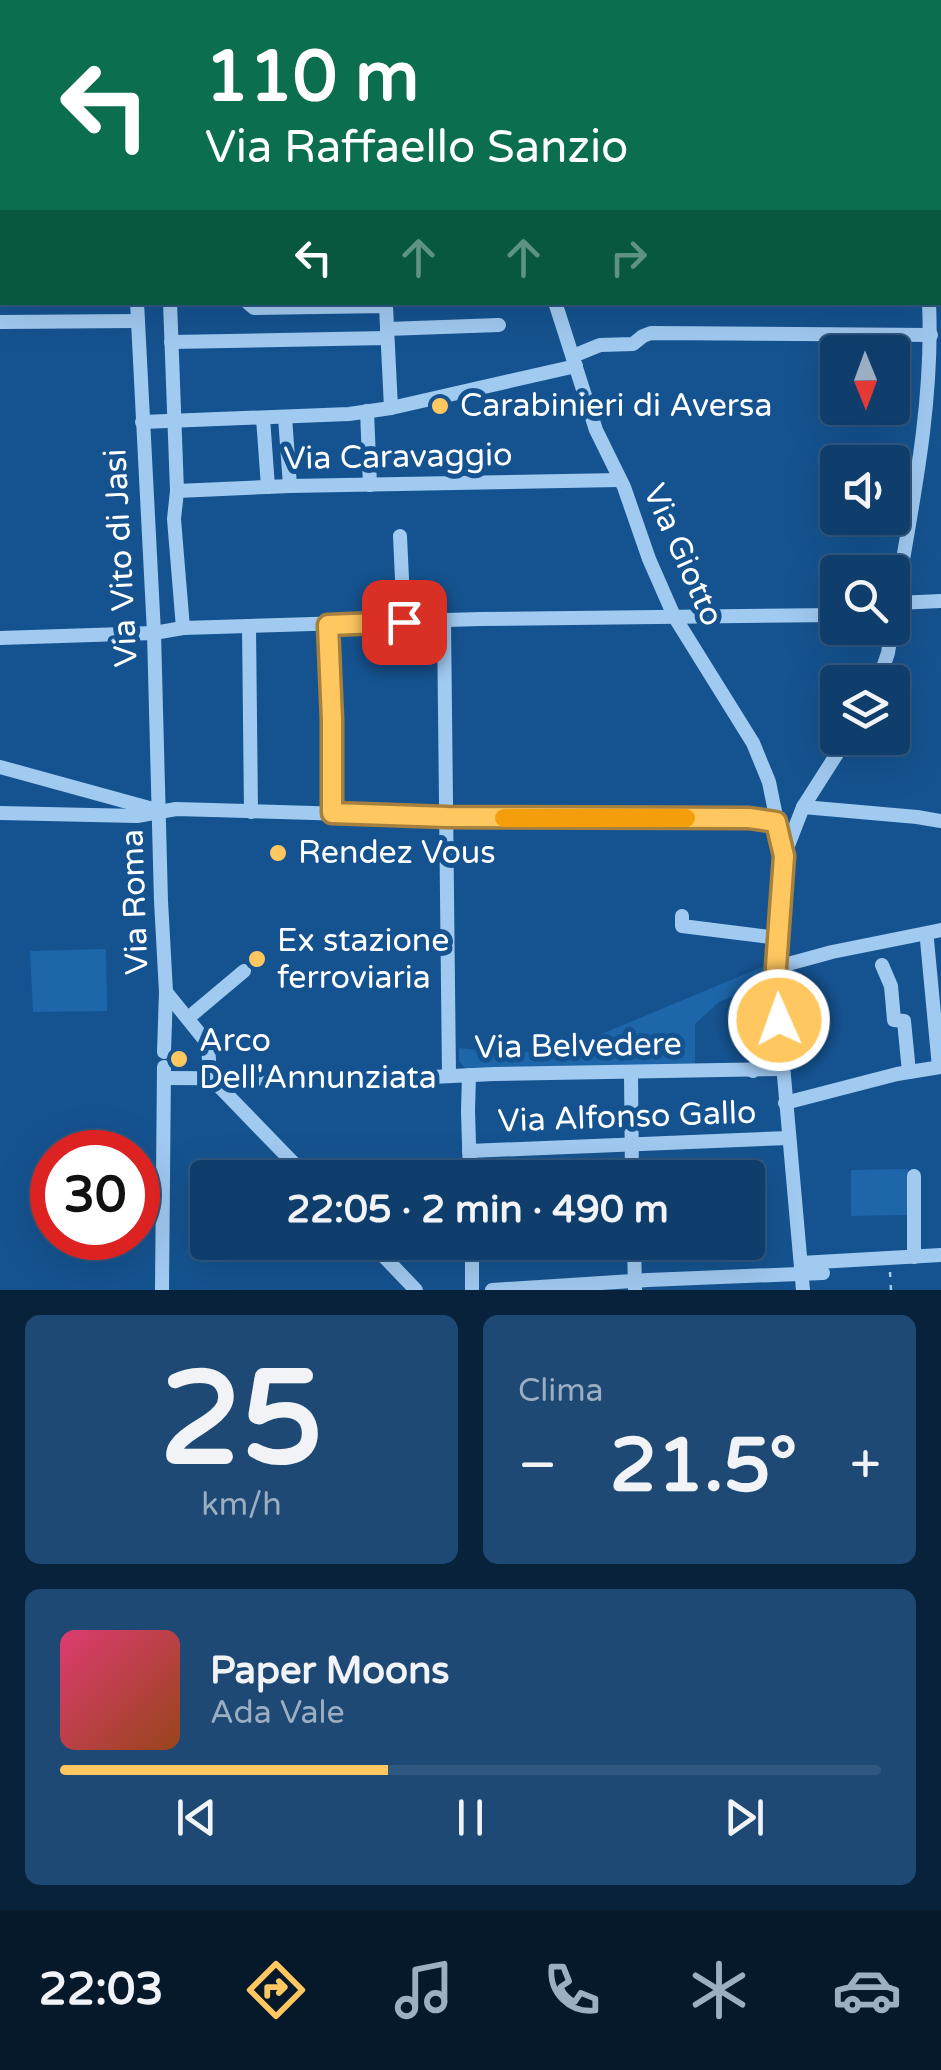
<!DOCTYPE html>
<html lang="it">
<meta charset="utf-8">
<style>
:root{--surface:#103e6c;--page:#1e4974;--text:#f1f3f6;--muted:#9caec2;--line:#30577f;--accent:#ffc760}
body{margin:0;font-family:"Varela Round",sans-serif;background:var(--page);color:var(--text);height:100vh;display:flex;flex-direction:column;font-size:38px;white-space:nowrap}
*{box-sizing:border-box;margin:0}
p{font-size:32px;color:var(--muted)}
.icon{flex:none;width:55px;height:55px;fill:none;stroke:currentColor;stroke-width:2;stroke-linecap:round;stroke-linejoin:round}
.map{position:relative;height:1290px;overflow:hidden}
.side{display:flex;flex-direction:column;gap:25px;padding:25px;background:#09223b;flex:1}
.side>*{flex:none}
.banner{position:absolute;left:0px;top:0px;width:942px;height:305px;box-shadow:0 10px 40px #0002,0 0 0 2px var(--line);background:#0b6e4f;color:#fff;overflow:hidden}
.needle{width:65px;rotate:179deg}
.fabs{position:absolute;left:820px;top:335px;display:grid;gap:20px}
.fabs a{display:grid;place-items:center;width:90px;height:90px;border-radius:10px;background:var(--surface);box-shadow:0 10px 40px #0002,0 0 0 2px var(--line);font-size:50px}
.speed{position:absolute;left:30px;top:1130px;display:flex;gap:20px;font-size:50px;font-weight:700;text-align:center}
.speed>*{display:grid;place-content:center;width:130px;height:130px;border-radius:50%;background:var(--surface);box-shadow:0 10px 40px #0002,0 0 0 2px var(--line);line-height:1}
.speed .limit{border:15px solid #d22;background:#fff;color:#111}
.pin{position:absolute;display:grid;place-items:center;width:85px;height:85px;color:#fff;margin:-42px;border-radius:20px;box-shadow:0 5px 15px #0006}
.me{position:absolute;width:110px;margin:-55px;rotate:358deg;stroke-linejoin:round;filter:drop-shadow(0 0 8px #0008)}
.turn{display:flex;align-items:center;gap:35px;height:210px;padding:0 40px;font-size:45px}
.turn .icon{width:130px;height:130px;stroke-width:2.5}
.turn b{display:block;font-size:70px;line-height:85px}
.lanes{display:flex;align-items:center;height:95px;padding:0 40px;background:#0003;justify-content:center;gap:50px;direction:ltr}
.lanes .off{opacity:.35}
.big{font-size:75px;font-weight:700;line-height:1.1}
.side .tile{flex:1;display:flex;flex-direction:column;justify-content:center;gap:15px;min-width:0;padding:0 35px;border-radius:15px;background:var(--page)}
.side .dial{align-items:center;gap:0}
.dial b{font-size:130px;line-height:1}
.song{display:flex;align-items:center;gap:30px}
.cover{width:120px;height:120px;border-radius:15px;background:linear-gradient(135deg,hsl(340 70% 55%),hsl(20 70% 35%))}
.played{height:10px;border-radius:5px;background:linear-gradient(90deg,var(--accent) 40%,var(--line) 40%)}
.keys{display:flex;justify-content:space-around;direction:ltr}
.heat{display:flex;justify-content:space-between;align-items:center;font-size:55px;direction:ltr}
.side .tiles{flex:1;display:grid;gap:25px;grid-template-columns:1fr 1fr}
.tile:last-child{grid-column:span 2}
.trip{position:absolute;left:190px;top:1160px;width:575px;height:100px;border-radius:10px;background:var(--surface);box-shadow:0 10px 40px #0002,0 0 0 2px var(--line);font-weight:700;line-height:100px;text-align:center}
.dock{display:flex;height:160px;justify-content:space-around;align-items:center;background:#06192b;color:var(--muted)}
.dock .icon{width:70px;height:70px}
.dock .active{color:var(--accent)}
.dock b{font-size:45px;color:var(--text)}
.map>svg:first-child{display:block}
.green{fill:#1d66aa}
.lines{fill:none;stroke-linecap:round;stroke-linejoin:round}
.path{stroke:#a1caf1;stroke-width:2.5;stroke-dasharray:5 8;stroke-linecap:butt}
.minor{stroke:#a1caf1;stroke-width:14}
.route-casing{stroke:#a6813e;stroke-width:25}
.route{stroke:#ffc760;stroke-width:18}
.slow{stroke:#f59e0b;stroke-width:18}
.poi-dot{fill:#ffc760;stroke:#155390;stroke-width:4}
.labels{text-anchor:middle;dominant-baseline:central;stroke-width:10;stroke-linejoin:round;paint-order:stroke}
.poi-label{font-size:32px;fill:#fff;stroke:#155390;text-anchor:start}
.street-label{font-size:32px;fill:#fff;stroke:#155390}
</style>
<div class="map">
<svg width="941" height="1290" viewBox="0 0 941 1290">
<rect width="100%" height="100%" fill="#155390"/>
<g class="green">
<polygon points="106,949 107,1011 33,1012 30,951"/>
<polygon points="767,965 767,982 719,1002 695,1024 695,1065 465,1068 459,1061 459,1048 495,1052 530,1052 566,1046 599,1035"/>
<polygon points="908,1169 909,1215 851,1216 851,1170"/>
</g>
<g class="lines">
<g class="path">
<polyline points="940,250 941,250"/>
<polyline points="890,1272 891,1290"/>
</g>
<g class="minor">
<polyline points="126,0 126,2"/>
<polyline points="405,0 406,2"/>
<polyline points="923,0 923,2"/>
<polyline points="165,2 165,0"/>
<polyline points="940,199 941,199"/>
<polyline points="137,302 154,633 161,901 166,992 164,1052"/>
<polyline points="170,302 177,491 174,519 183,628"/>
<polyline points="247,302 254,308 386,306 391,408"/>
<polyline points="555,302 596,430 624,487 649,559 674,616 753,743 769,782 784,856 777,967 779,1020 803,1290"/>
<polyline points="0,322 138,321"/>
<polyline points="387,329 499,325"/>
<polyline points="171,342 387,338"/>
<polyline points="573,356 600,345 633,344 643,336 651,333 931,335"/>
<polyline points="367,411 370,485"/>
<polyline points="285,417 290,486"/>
<polyline points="263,418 268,487"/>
<polyline points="142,422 349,414 391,408 576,366"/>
<polyline points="177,491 290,486 620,480"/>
<polyline points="400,536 404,622"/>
<polyline points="896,603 941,601"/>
<polyline points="444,620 449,1076"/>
<path d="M892,624c17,-106 42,-213 37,-322"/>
<polyline points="328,625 332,720 332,813"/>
<polyline points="249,626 251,812"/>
<polyline points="0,638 154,633 183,628 480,619 838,615"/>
<polyline points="878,682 888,653 892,628"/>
<polyline points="0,767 153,809"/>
<polyline points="803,807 917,817 941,821"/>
<polyline points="0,813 137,816 176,809 447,817 749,818 776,821"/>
<polyline points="784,856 803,807 847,738"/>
<polyline points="682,916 682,926 778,938"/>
<polyline points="927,940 939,1067"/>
<polyline points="882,965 891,986 894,1020 904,1021 909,1072"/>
<polyline points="777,967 832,952 941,930"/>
<polyline points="166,992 208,1044 210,1077"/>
<polyline points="188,1018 244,971"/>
<polyline points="753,1071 777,1023"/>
<polyline points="631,1073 632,1178"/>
<polyline points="469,1075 468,1110 470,1178"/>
<polyline points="210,1077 308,1178"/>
<polyline points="164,1078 390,1079 494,1074 783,1069"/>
<polyline points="785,1103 897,1074 941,1067"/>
<polyline points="469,1151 788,1138"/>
<polyline points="914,1176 914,1257"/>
<polyline points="370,1242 416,1290"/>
<polyline points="634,1242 635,1289"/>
<polyline points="801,1263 941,1255"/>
<polyline points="162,1290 164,1067"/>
<polyline points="472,1290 472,1242"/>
<polyline points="492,1290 648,1280 823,1273"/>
</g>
</g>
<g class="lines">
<g class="route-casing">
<polyline id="route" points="404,622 328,625 332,720 332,813 447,817 749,818 776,822 784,856 776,967 779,1020"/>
</g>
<use href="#route" class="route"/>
<polyline class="slow" points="504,818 686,818"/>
</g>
<g class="poi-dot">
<circle cx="440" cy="406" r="10"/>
<circle cx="278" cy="853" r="10"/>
<circle cx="257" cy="959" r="10"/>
<circle cx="179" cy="1059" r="10"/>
</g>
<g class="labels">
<g class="poi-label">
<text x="460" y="406">Carabinieri di Aversa</text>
<text x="298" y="853">Rendez Vous</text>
<text x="277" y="941">Ex stazione<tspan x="277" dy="37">ferroviaria</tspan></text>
<text x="199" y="1041">Arco<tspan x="199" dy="37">Dell'Annunziata</tspan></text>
</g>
<g class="street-label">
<text transform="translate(398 457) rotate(-1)">Via Caravaggio</text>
<text transform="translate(683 555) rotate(66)">Via Giotto</text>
<text transform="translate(121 558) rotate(-93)">Via Vito di Jasi</text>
<text transform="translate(135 902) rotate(-92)">Via Roma</text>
<text transform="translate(578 1046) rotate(-1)">Via Belvedere</text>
<text transform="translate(627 1117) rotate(-2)">Via Alfonso Gallo</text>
</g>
</g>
</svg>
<div class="fabs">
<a><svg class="needle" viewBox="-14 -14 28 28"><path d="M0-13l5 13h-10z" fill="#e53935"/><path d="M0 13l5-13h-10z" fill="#9caec2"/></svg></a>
<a><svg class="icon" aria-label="sound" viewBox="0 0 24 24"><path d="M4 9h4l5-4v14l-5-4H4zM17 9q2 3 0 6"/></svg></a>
<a><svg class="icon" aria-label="search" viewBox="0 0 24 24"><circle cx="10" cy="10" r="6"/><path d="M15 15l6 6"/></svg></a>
<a><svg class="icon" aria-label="layers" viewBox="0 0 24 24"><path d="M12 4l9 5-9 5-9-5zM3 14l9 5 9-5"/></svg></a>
</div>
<div class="speed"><div class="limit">30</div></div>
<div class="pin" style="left:404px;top:622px;background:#d93025"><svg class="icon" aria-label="arrive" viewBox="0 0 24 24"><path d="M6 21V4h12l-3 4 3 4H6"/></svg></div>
<svg class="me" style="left:779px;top:1020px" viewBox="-20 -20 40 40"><circle r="17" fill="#ffc760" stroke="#fff" stroke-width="3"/><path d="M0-11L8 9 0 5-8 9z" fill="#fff"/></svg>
<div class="trip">22:05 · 2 min · 490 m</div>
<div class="banner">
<div class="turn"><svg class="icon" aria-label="left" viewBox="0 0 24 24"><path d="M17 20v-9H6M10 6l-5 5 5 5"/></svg><div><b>110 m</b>Via Raffaello Sanzio</div></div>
<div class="lanes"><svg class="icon" aria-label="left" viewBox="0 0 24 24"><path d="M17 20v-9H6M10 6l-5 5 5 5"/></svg><svg class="icon off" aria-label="ahead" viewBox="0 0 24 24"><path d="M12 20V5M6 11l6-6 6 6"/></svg><svg class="icon off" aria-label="ahead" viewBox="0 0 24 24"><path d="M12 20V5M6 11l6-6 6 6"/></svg><svg class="icon off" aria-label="right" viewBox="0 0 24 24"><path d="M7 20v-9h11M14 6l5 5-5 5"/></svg></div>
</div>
</div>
<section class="side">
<div class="tiles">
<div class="tile dial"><b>25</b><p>km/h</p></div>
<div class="tile"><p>Clima</p>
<div class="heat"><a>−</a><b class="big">21.5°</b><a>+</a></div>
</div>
<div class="tile">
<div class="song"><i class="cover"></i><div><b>Paper Moons</b><p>Ada Vale</p></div></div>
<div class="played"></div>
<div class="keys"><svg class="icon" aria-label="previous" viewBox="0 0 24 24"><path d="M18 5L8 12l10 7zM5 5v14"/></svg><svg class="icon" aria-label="pause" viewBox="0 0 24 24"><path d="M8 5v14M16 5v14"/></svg><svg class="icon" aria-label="next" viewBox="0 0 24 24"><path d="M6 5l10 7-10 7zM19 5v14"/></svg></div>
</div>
</div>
</section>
<nav class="dock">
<b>22:03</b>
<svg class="icon active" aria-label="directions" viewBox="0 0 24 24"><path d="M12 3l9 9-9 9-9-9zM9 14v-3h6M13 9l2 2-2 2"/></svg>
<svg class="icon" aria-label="music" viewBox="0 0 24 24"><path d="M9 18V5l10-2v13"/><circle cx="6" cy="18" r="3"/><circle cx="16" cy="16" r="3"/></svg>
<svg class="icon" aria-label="phone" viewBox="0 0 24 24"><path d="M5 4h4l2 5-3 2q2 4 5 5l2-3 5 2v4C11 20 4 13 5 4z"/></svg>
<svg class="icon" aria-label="climate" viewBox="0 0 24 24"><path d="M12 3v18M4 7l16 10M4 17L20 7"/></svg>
<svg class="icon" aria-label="car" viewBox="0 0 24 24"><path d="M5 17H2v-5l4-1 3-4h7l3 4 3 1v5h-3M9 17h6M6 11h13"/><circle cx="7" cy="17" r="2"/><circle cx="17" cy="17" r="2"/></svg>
</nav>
